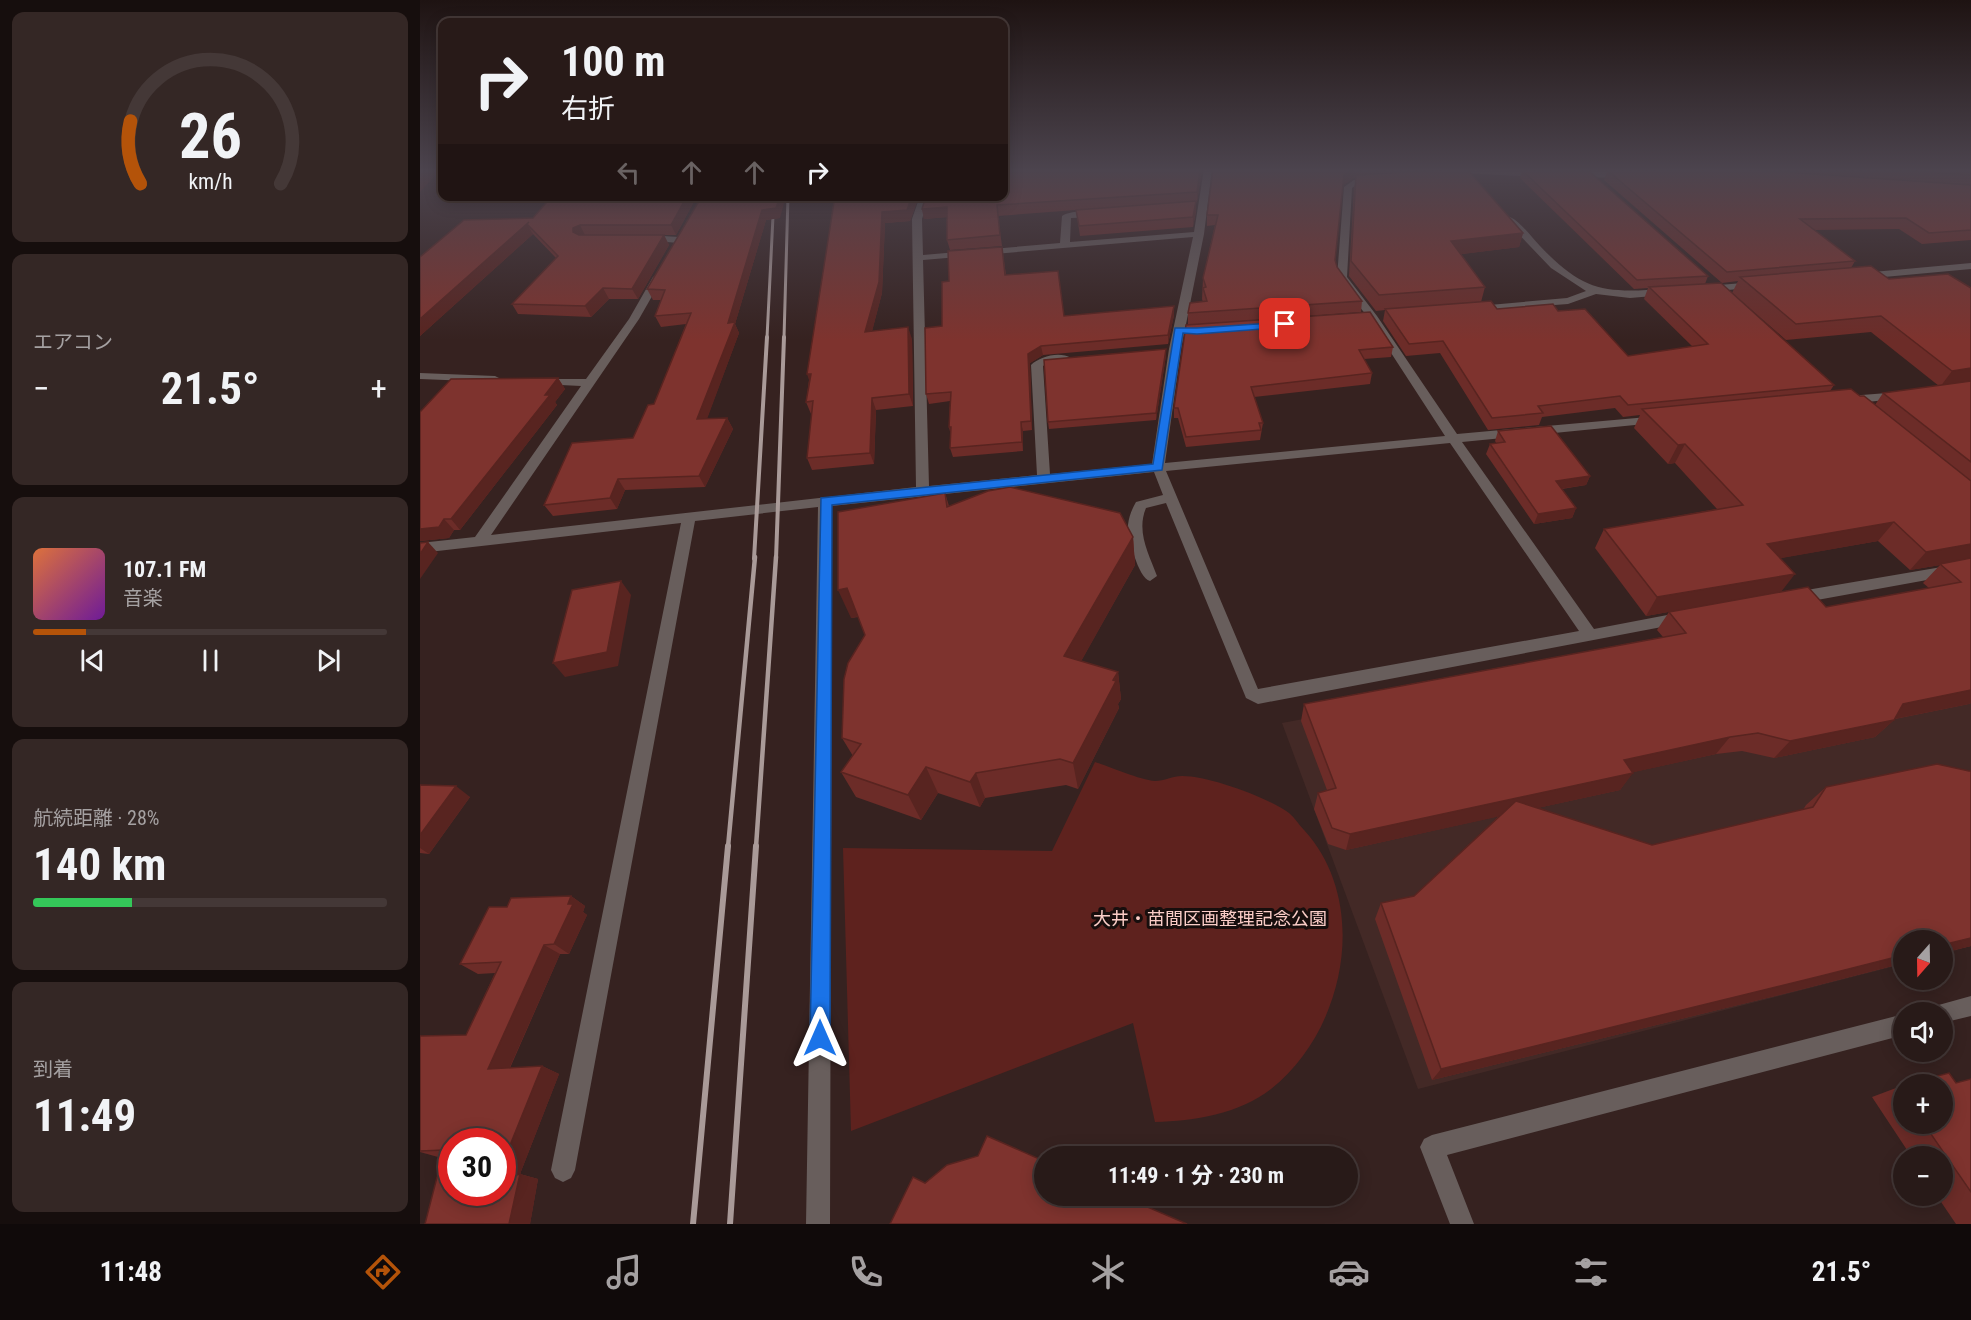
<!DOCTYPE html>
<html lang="ja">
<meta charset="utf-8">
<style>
:root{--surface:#281a18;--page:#342725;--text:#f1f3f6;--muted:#a5a1a2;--line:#443837;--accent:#b45309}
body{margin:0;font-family:"Roboto Condensed","Noto Sans JP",sans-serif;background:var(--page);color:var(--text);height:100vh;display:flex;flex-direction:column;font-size:22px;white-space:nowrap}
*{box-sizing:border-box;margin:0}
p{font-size:20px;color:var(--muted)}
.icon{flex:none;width:33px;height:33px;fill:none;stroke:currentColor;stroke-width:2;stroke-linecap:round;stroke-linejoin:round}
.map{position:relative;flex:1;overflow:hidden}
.sheet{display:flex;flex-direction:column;gap:12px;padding:12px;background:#160e0d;width:420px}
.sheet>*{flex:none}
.banner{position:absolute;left:18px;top:18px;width:570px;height:183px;border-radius:12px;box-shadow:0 3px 15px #0003,0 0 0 2px var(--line);background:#281a18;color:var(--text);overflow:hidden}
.needle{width:39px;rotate:200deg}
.fabs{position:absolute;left:1473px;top:930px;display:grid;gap:12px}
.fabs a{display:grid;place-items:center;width:60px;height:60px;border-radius:50%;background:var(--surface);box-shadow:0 3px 15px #0003,0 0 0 2px var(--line);font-size:30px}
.speed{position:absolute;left:18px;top:1128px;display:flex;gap:12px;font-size:30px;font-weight:700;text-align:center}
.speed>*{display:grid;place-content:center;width:78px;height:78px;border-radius:50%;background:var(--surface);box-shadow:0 3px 15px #0003,0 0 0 2px var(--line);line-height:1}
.speed .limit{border:9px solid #d22;background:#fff;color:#111}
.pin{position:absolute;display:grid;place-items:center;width:51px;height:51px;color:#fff;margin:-26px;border-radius:12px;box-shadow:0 3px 9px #0006}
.me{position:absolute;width:66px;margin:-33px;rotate:0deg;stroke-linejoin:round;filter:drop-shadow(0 0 4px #0008)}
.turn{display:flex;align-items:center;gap:21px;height:126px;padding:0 24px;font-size:27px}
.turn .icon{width:78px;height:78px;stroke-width:2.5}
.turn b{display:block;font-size:42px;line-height:51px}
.lanes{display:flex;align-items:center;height:57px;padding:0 24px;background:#0003;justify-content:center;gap:30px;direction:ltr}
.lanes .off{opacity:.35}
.big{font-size:45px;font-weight:700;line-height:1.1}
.sheet .widget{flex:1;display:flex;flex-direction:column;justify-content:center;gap:9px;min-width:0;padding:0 21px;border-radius:12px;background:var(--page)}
.sheet .dial{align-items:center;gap:0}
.dial svg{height:156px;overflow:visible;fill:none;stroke:var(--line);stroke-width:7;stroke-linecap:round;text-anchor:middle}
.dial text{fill:var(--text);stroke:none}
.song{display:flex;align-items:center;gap:18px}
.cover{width:72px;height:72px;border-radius:9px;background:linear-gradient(135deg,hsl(20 70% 55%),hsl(280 70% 35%))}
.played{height:6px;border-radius:3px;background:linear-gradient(90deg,var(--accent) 15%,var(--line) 15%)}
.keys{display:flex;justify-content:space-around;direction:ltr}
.heat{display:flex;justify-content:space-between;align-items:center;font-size:33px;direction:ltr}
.charge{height:9px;border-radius:4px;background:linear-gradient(90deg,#34c759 28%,var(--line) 0)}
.trip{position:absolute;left:614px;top:1146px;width:324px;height:60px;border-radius:30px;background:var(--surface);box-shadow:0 3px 15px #0003,0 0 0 2px var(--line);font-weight:700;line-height:60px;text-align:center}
.tab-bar{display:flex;height:96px;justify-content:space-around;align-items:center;background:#100a0a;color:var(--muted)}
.tab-bar .icon{width:42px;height:42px}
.tab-bar .on{color:var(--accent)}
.tab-bar b{font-size:27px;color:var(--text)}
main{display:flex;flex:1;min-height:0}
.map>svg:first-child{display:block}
.built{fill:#432926}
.green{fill:#5e221e}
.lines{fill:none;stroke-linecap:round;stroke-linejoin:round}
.minor{fill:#685e5c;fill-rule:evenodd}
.rail-far3{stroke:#a99a98;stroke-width:3}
.rail-far2{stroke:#a99a98;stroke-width:4}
.rail-far1{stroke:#a99a98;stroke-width:4.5}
.rail{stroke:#a99a98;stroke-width:6}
.wall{fill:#6c2c28;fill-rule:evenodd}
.shaded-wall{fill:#582420}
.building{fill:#7e332e;stroke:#582420;stroke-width:1.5}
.route{fill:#1a73e8;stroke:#114b97;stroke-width:1.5}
.labels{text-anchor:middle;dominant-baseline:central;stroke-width:6;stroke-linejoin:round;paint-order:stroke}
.near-park-label{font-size:18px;fill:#fbcdc7;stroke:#170e0d}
</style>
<main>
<section class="sheet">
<div class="widget dial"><svg viewBox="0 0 100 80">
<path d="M14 69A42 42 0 1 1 86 69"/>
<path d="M14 69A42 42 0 0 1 9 37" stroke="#b45309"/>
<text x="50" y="56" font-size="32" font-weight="700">26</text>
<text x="50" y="72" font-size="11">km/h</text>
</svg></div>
<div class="widget"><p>エアコン</p>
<div class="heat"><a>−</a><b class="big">21.5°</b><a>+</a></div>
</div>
<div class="widget">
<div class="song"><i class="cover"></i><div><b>107.1 FM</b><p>音楽</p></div></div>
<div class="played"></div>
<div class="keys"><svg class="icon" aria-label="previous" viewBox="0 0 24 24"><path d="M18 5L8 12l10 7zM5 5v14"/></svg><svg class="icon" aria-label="pause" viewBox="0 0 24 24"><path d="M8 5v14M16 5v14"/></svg><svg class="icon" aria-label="next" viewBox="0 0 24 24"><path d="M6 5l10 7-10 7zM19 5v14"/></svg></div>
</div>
<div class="widget"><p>航続距離 · 28%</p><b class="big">140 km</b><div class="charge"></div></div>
<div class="widget"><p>到着</p><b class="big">11:49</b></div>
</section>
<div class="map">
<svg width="1551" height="1224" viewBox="0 0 1551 1224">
<rect width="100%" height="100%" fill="#362220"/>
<polygon class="built" points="1551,593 1551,946 1523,954 1522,940 1484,940 1483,964 998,1089 862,723"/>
<path class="green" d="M675,762c16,5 45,18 60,19 9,0 18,-5 27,-5 27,0 85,21 107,37 6,5 10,12 15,17 67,73 41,201 -33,259 -32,25 -77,32 -116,33l-22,-99 -282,108 -8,-283 209,3z"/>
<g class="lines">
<g class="minor">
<path d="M784,169h8l-8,65 -23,115 -16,114 280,-27 -76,-117 -32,-42 7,-90 10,-7h23v4l-21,1 -4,3 -5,89 30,39 80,118 202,-18 2,3 -6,4 -193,19 132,187 89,-17 5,2 3,4 -3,4 -430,82 -12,-6 -2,-5 -78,-190 -20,5c-10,24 3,46 11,68l-7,5c-12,-3 -22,-44 -22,-56 1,-9 4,-16 8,-23l27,-7 -9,-23 -322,34 -2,718h-24l12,-717 -123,14 -120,649 -4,8 -8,4 -8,-4 -4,-8 130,-647 -261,30v-10l55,-6 106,-151 -41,-2 -6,-3 2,-2h50l43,-60 24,-42 5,-3 5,3 -24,42 -148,216 425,-48 -4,-268 8,-23h9l-7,23 1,36 137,-12 2,-27c8,-5 32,-7 39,-2l-4,3 -26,1 -1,24 124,-10zM773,237l-24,112 -17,115 -102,10 -7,-108c8,-7 20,-1 28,-8 -11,-7 -31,-2 -40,7l6,110 -108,11 -6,-226zM1030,443l129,188 -321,58 -92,-218z"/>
<polygon points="1039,169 1122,171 1126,174 1122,177 1041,173 1037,171"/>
<polygon points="1155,172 1206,172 1210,175 1206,178 1152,177 1152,173"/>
<path d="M1090,217c11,5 21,20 30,29 44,46 64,47 125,43l5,3 -5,3 -35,3 -34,-4 -28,10 -94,7v-4l4,-1 89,-8 19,-7 -35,-23 -44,-46v-4z"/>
<polygon points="226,235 259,237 264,240 259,243 223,240 223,236"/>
<polygon points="1551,263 1551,269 1442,279 1437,276 1442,273"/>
<polygon points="1335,282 1339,283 1339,287 1287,292 1282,289 1287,286"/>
<polygon points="0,373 75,376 81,379 75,382 0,379"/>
<polygon points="1480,392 1484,394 1484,398 1429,404 1423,400 1429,396"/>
<polygon points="1551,562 1551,572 1375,604 1370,602 1368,598 1370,594 1375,592"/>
<polygon points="1551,996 1551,1016 1522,1023 1522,1012 1512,1012 1515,1006"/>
<polygon points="1484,1014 1484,1035 1027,1155 1054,1224 1030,1224 1000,1147 1004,1139 1012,1135"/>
</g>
<g class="rail-far3">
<polyline points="347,338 354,196"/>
<polyline points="364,338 368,196"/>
</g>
<g class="rail-far2">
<polyline points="334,559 347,337"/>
<polyline points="356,559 364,337"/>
</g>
<g class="rail-far1">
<polyline points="308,847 335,557"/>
<polyline points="336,847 356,557"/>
</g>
<g class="rail">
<polyline points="273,1224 308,846"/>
<polyline points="310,1224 336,846"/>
</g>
</g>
<g class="wall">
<polygon points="584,169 782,169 777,202 776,202 776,211 773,227 660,236 656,210 578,216 582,246 530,250 527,240 527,217 504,219 502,209"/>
<path d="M793,169h254l56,64 -4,14 -58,7 24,33 -4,15 16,7 61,2 70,45 65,-9 -49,-48 4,-11 -14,1 -114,-111 2,-8 186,106 -3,8 129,101 -4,6 30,5 15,9 8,-12 56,-7 -68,-54 -85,8 -54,-47 6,-12 -16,2 -118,-103 3,-9 -77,-2h441v71l-49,4 -23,-15 -85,1 41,31 -4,7 38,11 82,9v415l-2,1 -74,15 -20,18 -101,21 -32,-7 -26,3 -83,18 -13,18 -83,18 115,37 151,-35 3,-5 20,-18 145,-16v175l-29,7 -38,-13v23l-105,27 -367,90 -57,-161 6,-16 33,-7 85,-80 -153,34 -18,-6 -14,-35 4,-16 9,-3 -26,-69 3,-17 359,-67 -6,-7 12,-18 21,-4 -44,8 -51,-68 9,-19 113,-20 -42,-46 -7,1 -34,-36 6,-13 -17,2 -8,-9 -73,9 -3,8 -51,5 -48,-77 -34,3 -23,-35 2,-11 -9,1 -27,-35 5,-87 2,-11h-2l-11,7 -8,75 2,7 25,34 -1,11 -173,13v-12l15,-11 -1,-3 1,-21 12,-53 -8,1v-11zM1458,541l32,29 30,-5 -17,18 6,5 -103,19 -45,-15 -1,-34z"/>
<polygon points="132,196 277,196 256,235 165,235 244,235 249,245 218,299 189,299 171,317 98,314 92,304 136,258 113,234 0,336 0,257 113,218"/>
<polygon points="282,196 360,218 346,220 315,324 319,333 287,418 307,418 313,429 285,487 205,490 197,509 133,516 124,505 213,438 234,404 266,324 241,327 235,316 241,300 233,300 227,289"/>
<polygon points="411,196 499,196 490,221 465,223 462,293 452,331 492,339 493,406 456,410 454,464 392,470 387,458 392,414 391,414 386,402 414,198"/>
<polygon points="582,247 586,275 644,316 754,306 754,315 748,344 623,355 610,363 612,430 603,431 603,451 533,457 530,448 531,436 529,427 530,401 509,404 506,394 522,326 529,281"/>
<polygon points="950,312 973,347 971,357 944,359 952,373 950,384 834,397 843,423 840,440 766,447 758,418 754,418 754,408"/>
<polygon points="746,355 736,420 629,429 628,422"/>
<polygon points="138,378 145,389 135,402 137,405 40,530 34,530 29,538 0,541 0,412"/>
<polygon points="1078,431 1170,476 1166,485 1142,489 1156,508 1152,518 1114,524 1066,454 1070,444 1077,444 1075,441"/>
<polygon points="525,493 529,506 713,537 715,565 661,661 698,672 701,699 698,704 699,708 658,789 646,785 565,798 560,807 518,793 501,820 436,797 421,772 433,756 422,738 445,635 438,617 431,618"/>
<polygon points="0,785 50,797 9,854 0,853"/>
<polygon points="151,896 165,906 163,912 167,915 149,954 140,954 90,1068 122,1066 139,1074 100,1174 118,1179 110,1224 5,1224 22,1157 18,1157 0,1152 0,1036 46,1035 75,973 58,974 40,964 87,907"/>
<polygon points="1551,1079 1551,1224 1536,1224 1517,1196 1522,1196 1522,1156 1491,1156 1452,1097 1484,1085 1484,1124 1522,1124 1536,1083"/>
</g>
<g class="shaded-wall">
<polygon points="5,169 21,169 0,192 0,174"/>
<polygon points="780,169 782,169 777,202 777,192"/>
<polygon points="933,169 935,169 934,178 923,185 924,175"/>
<polygon points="267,196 277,196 256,235 251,225"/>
<polygon points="360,196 366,196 360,218 346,220 315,324 319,333 283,430 277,419 342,210"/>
<polygon points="492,196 499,196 490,221 465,223 462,293 449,343 445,332 462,212"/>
<polygon points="776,201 776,211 773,227 773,217"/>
<polygon points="527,207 529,217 504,219 502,209"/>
<polygon points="107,224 113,234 0,336 0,319"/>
<polygon points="160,225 165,235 159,242 153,232 153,228"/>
<polygon points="1103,233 1099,247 1027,256 1031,241"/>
<polygon points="244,235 249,245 218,299 212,289"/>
<polygon points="183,288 189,299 171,317 165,306"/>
<polygon points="754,306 754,315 748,344 748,335"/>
<polygon points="488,327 492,339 493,406 489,394"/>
<polygon points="621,346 623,355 610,363 612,430 611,421 608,354"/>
<polygon points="746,349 746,355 736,420 736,413"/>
<polygon points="1551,368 1551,382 1520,387 1532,371"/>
<polygon points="387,374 391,374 391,386"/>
<polygon points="138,378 145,389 135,402 137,405 40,530 31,519"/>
<polygon points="452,398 456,410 454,464 450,453"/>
<polygon points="307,418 313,429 285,487 279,476"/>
<polygon points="601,422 603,431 603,451 602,442"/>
<polygon points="1265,444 1255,463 1248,464 1258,445"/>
<polygon points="1170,476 1166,485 1132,490 1136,481"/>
<polygon points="198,479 205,490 197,509 190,498"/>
<polygon points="1156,508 1152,518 1114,524 1118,514"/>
<polygon points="24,519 34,530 29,538 0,541 0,529"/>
<polygon points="1474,522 1458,541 1334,563 1347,544"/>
<polygon points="713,537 715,565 649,683 644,656"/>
<polygon points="8,542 18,553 0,579 0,554"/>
<polygon points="1551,544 1551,560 1490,570 1506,552"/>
<polygon points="1375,574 1361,592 1226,616 1237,597"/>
<polygon points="201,581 211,595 198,666 145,677 133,663"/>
<polygon points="427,588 440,616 431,618 418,590"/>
<polygon points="698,672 701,699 698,704 699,708 658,789 653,763"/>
<polygon points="1551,690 1551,703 1549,704 1464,721 1483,704"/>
<polygon points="1474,720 1455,737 1354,758 1370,741"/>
<polygon points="1310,737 1296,754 1192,777 1204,760"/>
<polygon points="506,767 518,793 501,820 488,795"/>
<polygon points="556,773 565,798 560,807 550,782"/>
<polygon points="1213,773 1200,790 926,850 930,834"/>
<polygon points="36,786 50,797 9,854 0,848 0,835"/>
<polygon points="151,896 165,906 163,912 167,915 149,954 134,944"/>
<polygon points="1551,938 1551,946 1522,953 1522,945"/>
<polygon points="124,945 140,954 86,1076 68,1069"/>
<polygon points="1484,955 1484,963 1379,990 1012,1080 1021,1069"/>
<polygon points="122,1066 139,1074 100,1174 118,1179 110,1224 89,1224 82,1182 82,1165"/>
</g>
<g class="building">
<polygon points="0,169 5,169 0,174"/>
<polygon points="584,169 780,169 777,192 577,205 580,235 527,240 527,207 502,209 506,196 584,196"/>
<polygon points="793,169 933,169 924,175 915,260 917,267 942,301 768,313 770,303 787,301 783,288 786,287 783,278 798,215 787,215"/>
<polygon points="1037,169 1047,169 1103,233 1031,241 1065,287 959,295 931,261 936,175"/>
<polygon points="1321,169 1551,185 1551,230 1509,233 1486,218 1380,219 1435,261 1307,272 1187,170"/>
<polygon points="1465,169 1551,169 1551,175"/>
<polygon points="1102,170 1170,172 1288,276 1217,280"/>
<polygon points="132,196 267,196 251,225 160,225 153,228 153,232 159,235 244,235 212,289 183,288 165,306 92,304 138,256 107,224 109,222 0,319 0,257 44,220 113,218"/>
<polygon points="282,196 360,196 356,208 342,210 308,323 315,322 277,419 307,418 279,476 198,479 190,498 124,505 152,443 213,438 228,405 234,404 271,313 235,316 245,290 227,289"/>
<polygon points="415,196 492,196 487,210 462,212 459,282 445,332 488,327 489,394 452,398 450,453 387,458 393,401 386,402 391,374 387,374"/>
<polygon points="776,201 773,217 659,226 656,210"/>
<polygon points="582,247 585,275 638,271 644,316 754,306 748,335 621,346 608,354 611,421 601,422 602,442 530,448 531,427 529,427 531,392 506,394 505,328 522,326 522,282 529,281 528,251"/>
<polygon points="1451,266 1469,279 1528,274 1551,288 1551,368 1532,371 1461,316 1376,324 1320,277"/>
<polygon points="1301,283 1414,385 1208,405 1200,396 1118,406 1123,413 1072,418 1023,341 989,344 965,309 1071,301 1077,309 1133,304 1138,311 1165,309 1208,356 1288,344 1229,287"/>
<polygon points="950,312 973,347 939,350 952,373 831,387 843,423 839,423 841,430 766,437 758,408 754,408 766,325"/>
<polygon points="746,349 736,413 628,422 624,360"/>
<polygon points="138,378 125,395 130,395 31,519 24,519 19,527 0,529 0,412 31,379"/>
<polygon points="1551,381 1551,462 1463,393"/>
<polygon points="1431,389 1440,396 1444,396 1551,481 1551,544 1506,552 1474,522 1347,544 1375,574 1237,597 1184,529 1323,505 1265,444 1258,445 1222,409"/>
<polygon points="1131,426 1170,476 1136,481 1156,508 1118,514 1070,444 1085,442 1078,431"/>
<polygon points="590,487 700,513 713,537 644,656 698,672 693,680 696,681 653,763 640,759 556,773 550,782 506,767 488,795 421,772 441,744 422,738 424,679 428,663 445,635 427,588 418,590 418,512 525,493 527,507 568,491"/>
<polygon points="8,542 0,554 0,543"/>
<polygon points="1551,558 1551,690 1483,704 1474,720 1370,741 1338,733 1310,737 1204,760 1213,773 930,834 912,828 898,793 916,788 884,704 1266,633 1249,612 1388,587 1406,607 1541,582 1520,564"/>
<polygon points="201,581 187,652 133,663 152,590"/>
<polygon points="1517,764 1549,771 1551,771 1551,938 1522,945 1522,940 1484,940 1484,955 1401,976 1021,1069 961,903 994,896 1096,801 1232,845 1393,807 1406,787"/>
<polygon points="0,785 36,786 0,835"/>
<polygon points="151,896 148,904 153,904 134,944 124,945 68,1069 122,1066 82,1165 82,1142 32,1142 32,1192 82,1192 82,1179 100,1174 89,1224 5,1224 24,1150 0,1151 0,1036 46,1035 81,962 40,964 69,907 87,907 91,898"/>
<polygon points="1529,1073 1536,1083 1551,1079 1551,1192 1504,1124 1522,1124 1522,1084 1486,1084"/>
<polygon points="1484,1085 1484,1093 1479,1086"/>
<polygon points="567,1136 624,1161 624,1196 702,1196 767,1224 470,1224 493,1177 505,1183 527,1165 558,1156"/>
</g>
<linearGradient id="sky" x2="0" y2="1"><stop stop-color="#1e1312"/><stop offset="0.5" stop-color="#4c444e"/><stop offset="1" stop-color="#4c444e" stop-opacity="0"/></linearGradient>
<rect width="1551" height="340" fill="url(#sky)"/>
<polygon class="route" points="865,322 870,324 868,327 777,334 763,333 742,470 412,505 410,1038 407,1044 400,1047 393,1044 390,1038 401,498 733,464 755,328 777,328"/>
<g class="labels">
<g class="near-park-label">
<text x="790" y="918">大井・苗間区画整理記念公園</text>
</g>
</g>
</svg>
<div class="fabs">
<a><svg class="needle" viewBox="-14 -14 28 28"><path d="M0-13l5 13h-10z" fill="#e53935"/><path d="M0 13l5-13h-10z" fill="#a5a1a2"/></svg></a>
<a><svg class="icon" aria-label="sound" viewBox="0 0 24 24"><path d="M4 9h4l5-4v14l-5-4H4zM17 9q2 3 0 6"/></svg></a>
<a>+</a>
<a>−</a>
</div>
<div class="speed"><div class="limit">30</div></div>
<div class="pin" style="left:865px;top:324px;background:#d93025"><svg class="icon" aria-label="arrive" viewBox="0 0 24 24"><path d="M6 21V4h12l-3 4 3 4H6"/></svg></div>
<svg class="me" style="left:400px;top:1038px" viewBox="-20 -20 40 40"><path d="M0-17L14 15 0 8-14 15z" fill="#1a73e8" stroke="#fff" stroke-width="4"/></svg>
<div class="trip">11:49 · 1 分 · 230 m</div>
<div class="banner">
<div class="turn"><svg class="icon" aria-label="right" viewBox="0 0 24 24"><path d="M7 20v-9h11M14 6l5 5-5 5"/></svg><div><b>100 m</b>右折</div></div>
<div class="lanes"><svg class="icon off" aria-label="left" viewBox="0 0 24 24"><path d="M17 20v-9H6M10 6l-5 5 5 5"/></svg><svg class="icon off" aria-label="ahead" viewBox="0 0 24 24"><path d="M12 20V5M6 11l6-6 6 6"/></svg><svg class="icon off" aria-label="ahead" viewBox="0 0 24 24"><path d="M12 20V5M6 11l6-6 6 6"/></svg><svg class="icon" aria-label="right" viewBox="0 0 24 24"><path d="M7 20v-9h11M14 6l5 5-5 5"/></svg></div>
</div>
</div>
</main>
<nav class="tab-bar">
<b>11:48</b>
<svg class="icon on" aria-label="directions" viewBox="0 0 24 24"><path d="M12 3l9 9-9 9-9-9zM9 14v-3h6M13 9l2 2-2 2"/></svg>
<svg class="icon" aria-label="music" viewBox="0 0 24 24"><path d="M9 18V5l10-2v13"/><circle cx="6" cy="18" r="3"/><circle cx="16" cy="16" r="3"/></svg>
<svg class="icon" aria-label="phone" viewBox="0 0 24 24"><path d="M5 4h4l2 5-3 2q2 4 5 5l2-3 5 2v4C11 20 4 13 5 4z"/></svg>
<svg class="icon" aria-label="climate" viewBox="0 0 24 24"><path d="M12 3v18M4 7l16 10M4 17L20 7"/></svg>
<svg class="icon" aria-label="car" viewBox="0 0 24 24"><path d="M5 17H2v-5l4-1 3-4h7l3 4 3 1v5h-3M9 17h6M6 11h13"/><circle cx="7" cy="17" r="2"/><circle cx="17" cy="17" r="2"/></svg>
<svg class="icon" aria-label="filters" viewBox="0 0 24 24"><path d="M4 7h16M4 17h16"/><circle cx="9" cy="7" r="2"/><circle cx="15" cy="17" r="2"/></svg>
<b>21.5°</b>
</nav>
